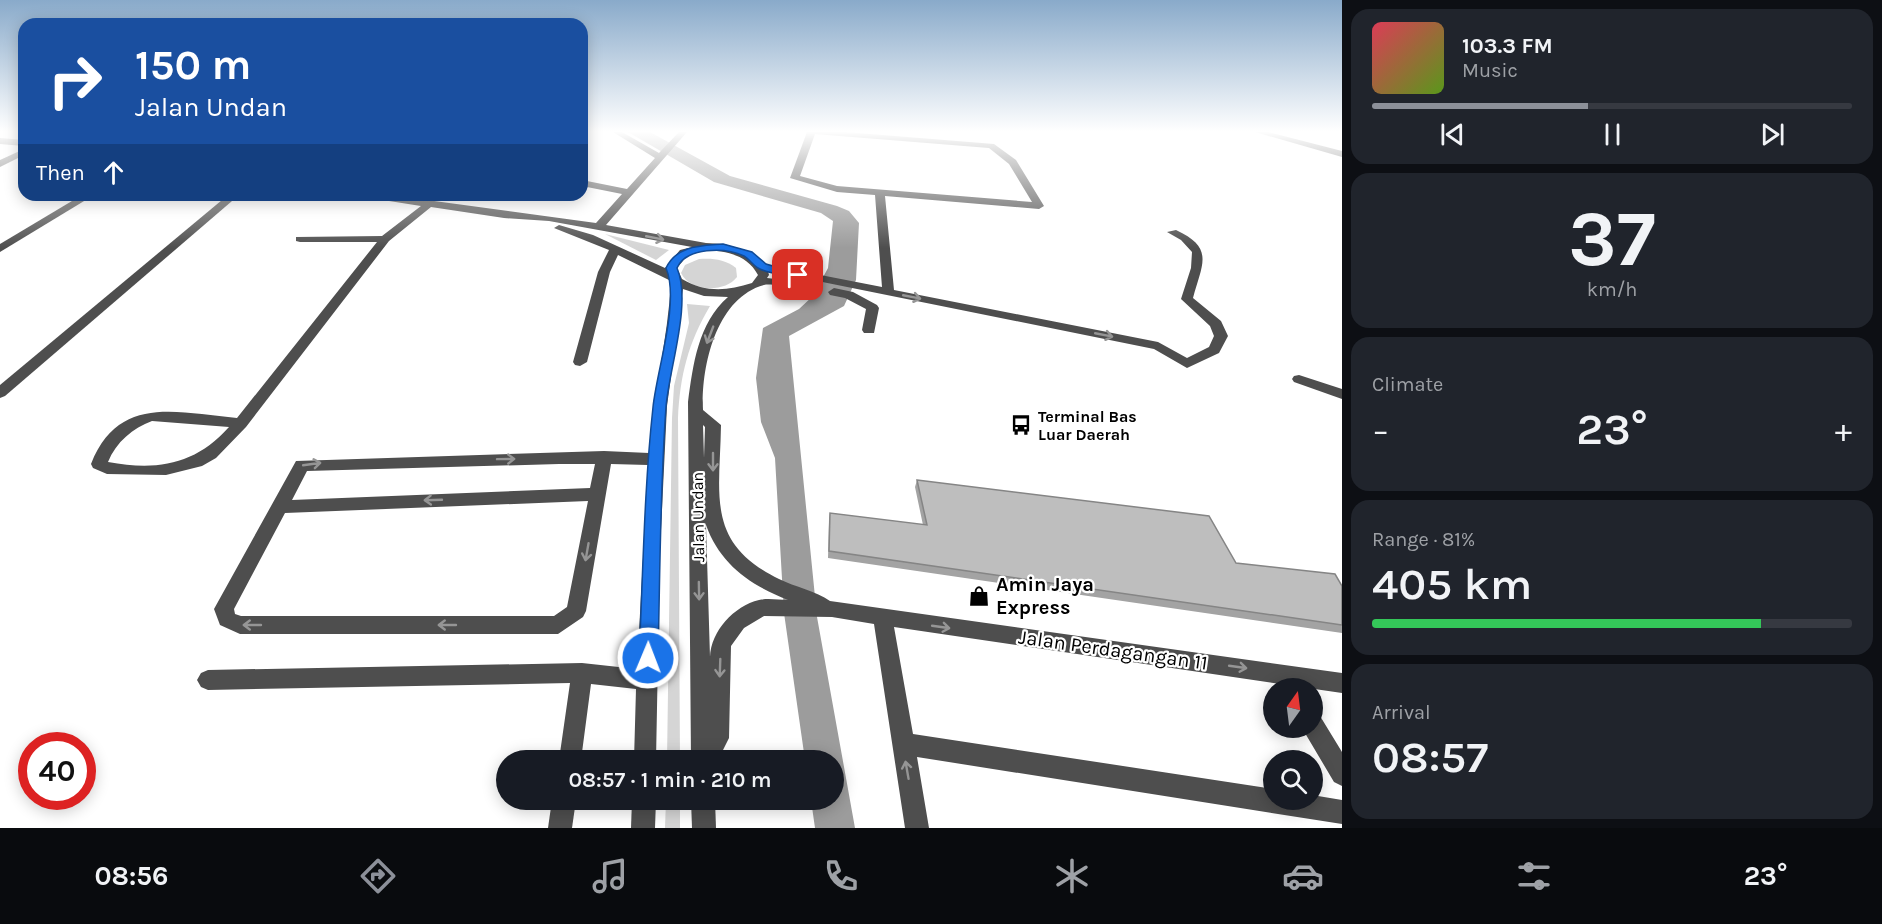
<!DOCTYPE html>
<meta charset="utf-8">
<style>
:root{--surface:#171b24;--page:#20242c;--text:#f1f3f6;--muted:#9ea1a6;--line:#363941;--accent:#8c9099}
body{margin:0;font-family:Karla,sans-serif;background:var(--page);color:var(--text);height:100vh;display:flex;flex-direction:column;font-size:22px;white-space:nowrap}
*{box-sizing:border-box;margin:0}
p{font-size:20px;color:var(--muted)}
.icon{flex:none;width:33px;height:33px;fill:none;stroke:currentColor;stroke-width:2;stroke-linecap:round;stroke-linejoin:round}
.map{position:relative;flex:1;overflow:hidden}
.panel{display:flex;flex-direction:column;gap:9px;padding:9px;background:#0d0f14;width:540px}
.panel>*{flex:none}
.guide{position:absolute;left:18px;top:18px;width:570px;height:183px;border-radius:18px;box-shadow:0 3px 15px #0003;background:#1a4fa0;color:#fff;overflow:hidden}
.needle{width:39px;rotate:14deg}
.fabs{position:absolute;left:1263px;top:678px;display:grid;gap:12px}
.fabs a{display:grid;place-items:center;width:60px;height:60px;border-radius:50%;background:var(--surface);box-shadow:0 3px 15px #0003;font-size:30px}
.speed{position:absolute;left:18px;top:732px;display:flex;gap:12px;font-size:30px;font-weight:700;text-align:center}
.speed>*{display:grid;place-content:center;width:78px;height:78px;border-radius:50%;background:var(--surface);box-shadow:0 3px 15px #0003;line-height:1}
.speed .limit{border:9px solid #d22;background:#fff;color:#111}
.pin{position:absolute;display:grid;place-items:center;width:51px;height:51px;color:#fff;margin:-26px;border-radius:12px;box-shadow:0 3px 9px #0006}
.me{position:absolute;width:66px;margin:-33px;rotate:1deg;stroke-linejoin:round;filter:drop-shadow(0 0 4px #0008)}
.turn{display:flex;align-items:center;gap:21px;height:126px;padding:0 18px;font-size:27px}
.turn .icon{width:78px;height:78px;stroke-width:2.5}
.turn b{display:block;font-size:42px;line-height:51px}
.then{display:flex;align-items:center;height:57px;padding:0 18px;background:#0003;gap:12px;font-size:22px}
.big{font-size:45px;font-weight:600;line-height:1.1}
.panel .tile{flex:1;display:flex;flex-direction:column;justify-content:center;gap:9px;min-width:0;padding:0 21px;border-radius:18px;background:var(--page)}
.panel .dial{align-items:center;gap:0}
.dial b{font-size:78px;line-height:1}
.song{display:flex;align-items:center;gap:18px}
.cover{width:72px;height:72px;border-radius:9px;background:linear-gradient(135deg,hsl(350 70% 55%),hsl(90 70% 35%))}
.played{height:6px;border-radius:3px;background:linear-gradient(90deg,var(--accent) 45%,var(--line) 45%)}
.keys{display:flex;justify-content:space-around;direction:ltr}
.heat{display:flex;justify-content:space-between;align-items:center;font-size:33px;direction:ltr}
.charge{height:9px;border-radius:4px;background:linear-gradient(90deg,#34c759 81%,var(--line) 0)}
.trip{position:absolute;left:496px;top:750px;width:348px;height:60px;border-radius:30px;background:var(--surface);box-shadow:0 3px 15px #0003;font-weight:600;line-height:60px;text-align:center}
.tab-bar{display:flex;height:96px;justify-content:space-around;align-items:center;background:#090b0e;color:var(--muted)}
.tab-bar .icon{width:42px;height:42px}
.tab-bar .on{color:var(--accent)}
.tab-bar b{font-size:27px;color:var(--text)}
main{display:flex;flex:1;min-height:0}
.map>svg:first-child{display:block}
.green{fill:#d5d5d5}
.water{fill:#9c9c9c}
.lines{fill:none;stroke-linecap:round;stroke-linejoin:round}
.minor{fill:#4e4e4e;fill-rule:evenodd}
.wall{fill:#a3a3a3}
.building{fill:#bebebe;stroke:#858585;stroke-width:1.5}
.oneway{stroke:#959595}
.route{fill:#1a73e8;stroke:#114b97;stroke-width:1.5}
.labels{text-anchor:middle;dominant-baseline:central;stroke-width:4.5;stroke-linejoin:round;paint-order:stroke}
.poi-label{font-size:16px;font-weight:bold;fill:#000;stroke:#fff;text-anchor:start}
.street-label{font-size:16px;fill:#000;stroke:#fff}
.near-poi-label{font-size:20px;font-weight:bold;fill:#000;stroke:#fff;text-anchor:start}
.near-street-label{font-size:20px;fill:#000;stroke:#fff}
</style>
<main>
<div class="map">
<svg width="1342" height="828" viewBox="0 0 1342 828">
<rect width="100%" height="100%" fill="#fff"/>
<g class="green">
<polygon points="605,234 669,250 656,260"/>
<path d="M699,259c13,-1 26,0 37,9l1,9c-12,16 -47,15 -56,-4l4,-8z"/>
<path d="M687,304l23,2c-22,37 -30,70 -32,112l2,342h-13l5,-342 2,-32 15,-63z"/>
<polygon points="666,800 680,800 680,828 665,828"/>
</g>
<polygon class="water" points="628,132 650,132 730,176 837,206 849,211 859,223 856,280 844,306 789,336 817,617 855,828 815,828 811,800 834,800 834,760 805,760 784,613 775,458 761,422 756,378 763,328 799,309 813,296 828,268 833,221 821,213 714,182"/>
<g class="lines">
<g class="minor">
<path d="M613,132h9l37,21 20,-21h8l-81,93 100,18 18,1 24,7 16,13 118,23 -7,-92 -38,-3 -47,-14 17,-46h38l149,12 22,16 28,46 -5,3 -154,-13 9,94 264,52 29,16 22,-11 5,-11 -4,-10 -29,-27 10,-31 1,-16 -11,-12 -14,-8 9,-2c39,18 26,34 17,68l28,23 7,15 -9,17 -32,15 -33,-19 -386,-78 1,4 -2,3 43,5 6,4 -6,4c-10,-2 -38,-8 -46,-6 -48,13 -63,82 -61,125l18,15c-1,70 -16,118 58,154 16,8 37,12 51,22l512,72v20l-448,-66 19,107 361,55v11h38v-5l30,5v24l-425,-67 12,71h-24l-31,-204 -42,-7 -68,-1 -20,12 -13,18 -2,92 -11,22h-27l-3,-358c5,-37 10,-79 40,-105l-24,-1 -21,-7 -16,117 -7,145 -4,209h-22l2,-71 -45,-5 -10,76h-22l11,-77 -362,7 -7,-3 -4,-7 4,-7 7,-3 374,-7 55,6 11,-204 -37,-1 -25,147 -3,6 -25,17h-318l-20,-9 -6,-16 82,-148 308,-10 45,2c4,-58 19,-114 22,-172l-53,-26 -8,17 -23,90 -7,4 -5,-1 -2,-3 25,-90 11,-22 -55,-22 5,-3 34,10 72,33 15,-18 12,-3 -143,-26 -45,-3 -73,-11 -42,34 -143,186 -30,31 -14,8 -36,9 -59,-1 -14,-6 -2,-4c28,-70 86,-51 146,-46l140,-176h-77l-4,-1v-4l86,-1 39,-30 -51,-8 -5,-3h25l206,28 26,-29 -40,-8v-6l45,9 28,-31zM815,134l174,14 20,16 23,38 -195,-16 -37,-10zM704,250c21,1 43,4 54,25l-6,8c-25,8 -46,10 -70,-4l-5,-11 11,-13zM152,421l77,6c-34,38 -72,44 -121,35 8,-20 25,-34 44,-41zM703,425l2,2 -1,31zM559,464h36l-5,24 -298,12 15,-29zM588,501l-21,106 -13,9h-313l-6,-2 -1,-5 51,-96zM706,525c14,39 44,60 82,75 -9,0 -20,-2 -29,0 -25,6 -48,31 -49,57z"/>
<polygon points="1255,132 1268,132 1342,151 1342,157"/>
<polygon points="0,138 24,140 24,146 0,144"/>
<polygon points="24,149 24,155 0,167 0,160"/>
<polygon points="82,195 94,195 0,252 0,244"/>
<polygon points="228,195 239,195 5,396 0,398 0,385"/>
<polygon points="834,288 853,292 877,305 879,308 874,333 864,333 862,330 866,309 845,298 830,295 828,292"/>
<polygon points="1299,375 1342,389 1342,399 1294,382 1292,379 1294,376"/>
<polygon points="1312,713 1320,716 1342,752 1342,786 1334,782 1302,728 1312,728"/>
<polygon points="552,800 576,800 572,828 548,828"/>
<polygon points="632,800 656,800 655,828 631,828"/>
<polygon points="691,800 715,800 716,828 692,828"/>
</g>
</g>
<polygon class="wall" points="917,480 1236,563 1342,586 1342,633 828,558 829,519 830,513 923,525 915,487"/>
<polygon class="building" points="917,480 1209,516 1236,563 1335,574 1342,586 1342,625 829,551 830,513 927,525"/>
<defs><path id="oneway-shaft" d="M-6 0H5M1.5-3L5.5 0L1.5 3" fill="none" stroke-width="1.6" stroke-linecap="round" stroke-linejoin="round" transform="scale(1.5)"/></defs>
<g class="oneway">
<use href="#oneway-shaft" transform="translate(655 238) rotate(11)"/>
<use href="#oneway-shaft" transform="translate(912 297) rotate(11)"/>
<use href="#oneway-shaft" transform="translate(710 335) rotate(111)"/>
<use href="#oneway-shaft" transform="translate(1104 335) rotate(11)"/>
<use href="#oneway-shaft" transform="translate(506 459) rotate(-1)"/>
<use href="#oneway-shaft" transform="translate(713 462) rotate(90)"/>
<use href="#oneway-shaft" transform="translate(312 464) rotate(-8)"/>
<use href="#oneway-shaft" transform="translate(433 500) rotate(178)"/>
<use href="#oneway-shaft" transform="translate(587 552) rotate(100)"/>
<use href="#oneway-shaft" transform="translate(699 591) rotate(89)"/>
<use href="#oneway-shaft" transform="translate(252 625) rotate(-180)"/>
<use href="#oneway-shaft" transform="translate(447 625) rotate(-180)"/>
<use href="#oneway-shaft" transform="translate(941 627) rotate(8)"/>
<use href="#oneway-shaft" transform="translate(1238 667) rotate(8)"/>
<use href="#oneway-shaft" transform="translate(720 668) rotate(92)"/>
<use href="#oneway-shaft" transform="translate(907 770) rotate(-100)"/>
</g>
<linearGradient id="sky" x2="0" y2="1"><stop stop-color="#89aaca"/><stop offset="0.53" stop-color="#fff"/><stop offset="1" stop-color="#fff" stop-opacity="0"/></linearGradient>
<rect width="1342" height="248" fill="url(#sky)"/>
<path class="route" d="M723,244l29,8 14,12 38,11 -6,3c-12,-3 -30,-4 -40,-10 -5,-3 -9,-9 -14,-12 -19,-9 -58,-9 -67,12 15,36 -8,100 -11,139 -6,83 -6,168 -8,251l-3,6 -7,3 -6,-3 -3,-6c4,-83 5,-168 14,-251 4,-38 27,-105 13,-139 11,-23 35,-22 57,-24z"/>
<defs>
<g id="bus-bare" transform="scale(1.62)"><path d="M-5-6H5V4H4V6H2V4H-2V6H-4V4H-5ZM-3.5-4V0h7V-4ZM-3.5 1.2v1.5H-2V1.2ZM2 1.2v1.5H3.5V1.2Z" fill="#000" stroke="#fff" stroke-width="2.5" paint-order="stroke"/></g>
<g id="shop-bare" transform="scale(1.62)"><path d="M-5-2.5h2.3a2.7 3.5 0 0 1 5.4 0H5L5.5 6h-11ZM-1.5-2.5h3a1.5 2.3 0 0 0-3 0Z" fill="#000" stroke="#fff" stroke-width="2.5" paint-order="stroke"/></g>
</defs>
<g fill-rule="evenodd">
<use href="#bus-bare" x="1021" y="425"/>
<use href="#shop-bare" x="979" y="596"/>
</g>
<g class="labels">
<g class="poi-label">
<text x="1038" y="416">Terminal Bas<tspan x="1038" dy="18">Luar Daerah</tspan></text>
</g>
<g class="street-label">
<text transform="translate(698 517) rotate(-91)">Jalan Undan</text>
</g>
<g class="near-poi-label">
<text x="996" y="584">Amin Jaya<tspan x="996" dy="23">Express</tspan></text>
</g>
<g class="near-street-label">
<text transform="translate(1113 650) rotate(8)">Jalan Perdagangan 11</text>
</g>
</g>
</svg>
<div class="fabs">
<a><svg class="needle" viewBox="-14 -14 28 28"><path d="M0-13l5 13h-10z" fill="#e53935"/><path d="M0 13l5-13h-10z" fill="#9ea1a6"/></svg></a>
<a><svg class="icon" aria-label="search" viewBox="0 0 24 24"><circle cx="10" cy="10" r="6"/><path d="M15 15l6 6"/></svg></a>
</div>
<div class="speed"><div class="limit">40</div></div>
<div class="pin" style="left:798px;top:275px;background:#d93025"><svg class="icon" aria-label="arrive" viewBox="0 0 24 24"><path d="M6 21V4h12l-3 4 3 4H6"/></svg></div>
<svg class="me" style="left:648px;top:658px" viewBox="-20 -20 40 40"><circle r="17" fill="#1a73e8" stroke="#fff" stroke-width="3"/><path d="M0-11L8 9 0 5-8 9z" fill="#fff"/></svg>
<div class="trip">08:57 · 1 min · 210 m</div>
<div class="guide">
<div class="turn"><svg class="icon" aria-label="right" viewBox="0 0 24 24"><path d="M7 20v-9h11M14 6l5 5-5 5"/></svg><div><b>150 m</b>Jalan Undan</div></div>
<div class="then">Then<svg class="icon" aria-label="ahead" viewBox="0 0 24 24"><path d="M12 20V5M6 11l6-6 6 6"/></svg></div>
</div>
</div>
<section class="panel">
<div class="tile">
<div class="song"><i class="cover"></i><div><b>103.3 FM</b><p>Music</p></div></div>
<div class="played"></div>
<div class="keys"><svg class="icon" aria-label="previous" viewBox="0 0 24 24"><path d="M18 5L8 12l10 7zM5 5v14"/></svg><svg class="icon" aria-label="pause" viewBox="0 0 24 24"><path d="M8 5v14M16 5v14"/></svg><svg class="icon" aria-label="next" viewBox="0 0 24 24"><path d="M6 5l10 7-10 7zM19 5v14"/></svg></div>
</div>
<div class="tile dial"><b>37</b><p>km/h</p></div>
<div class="tile"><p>Climate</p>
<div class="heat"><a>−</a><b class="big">23°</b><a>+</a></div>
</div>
<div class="tile"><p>Range · 81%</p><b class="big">405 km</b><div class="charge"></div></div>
<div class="tile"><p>Arrival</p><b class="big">08:57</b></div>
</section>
</main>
<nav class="tab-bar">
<b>08:56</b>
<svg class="icon on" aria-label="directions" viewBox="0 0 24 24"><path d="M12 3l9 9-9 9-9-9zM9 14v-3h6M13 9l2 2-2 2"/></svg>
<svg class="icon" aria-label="music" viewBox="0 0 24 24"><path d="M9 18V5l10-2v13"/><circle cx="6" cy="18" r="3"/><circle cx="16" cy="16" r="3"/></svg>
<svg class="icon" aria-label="phone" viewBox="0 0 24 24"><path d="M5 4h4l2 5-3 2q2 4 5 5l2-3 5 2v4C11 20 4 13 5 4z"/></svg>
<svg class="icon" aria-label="climate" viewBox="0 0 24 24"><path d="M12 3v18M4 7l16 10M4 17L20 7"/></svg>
<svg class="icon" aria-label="car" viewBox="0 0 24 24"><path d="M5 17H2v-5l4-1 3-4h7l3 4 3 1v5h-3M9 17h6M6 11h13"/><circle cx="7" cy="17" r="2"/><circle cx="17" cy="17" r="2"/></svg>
<svg class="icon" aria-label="filters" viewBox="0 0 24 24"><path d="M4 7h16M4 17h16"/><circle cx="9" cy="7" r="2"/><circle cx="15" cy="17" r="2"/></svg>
<b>23°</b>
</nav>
